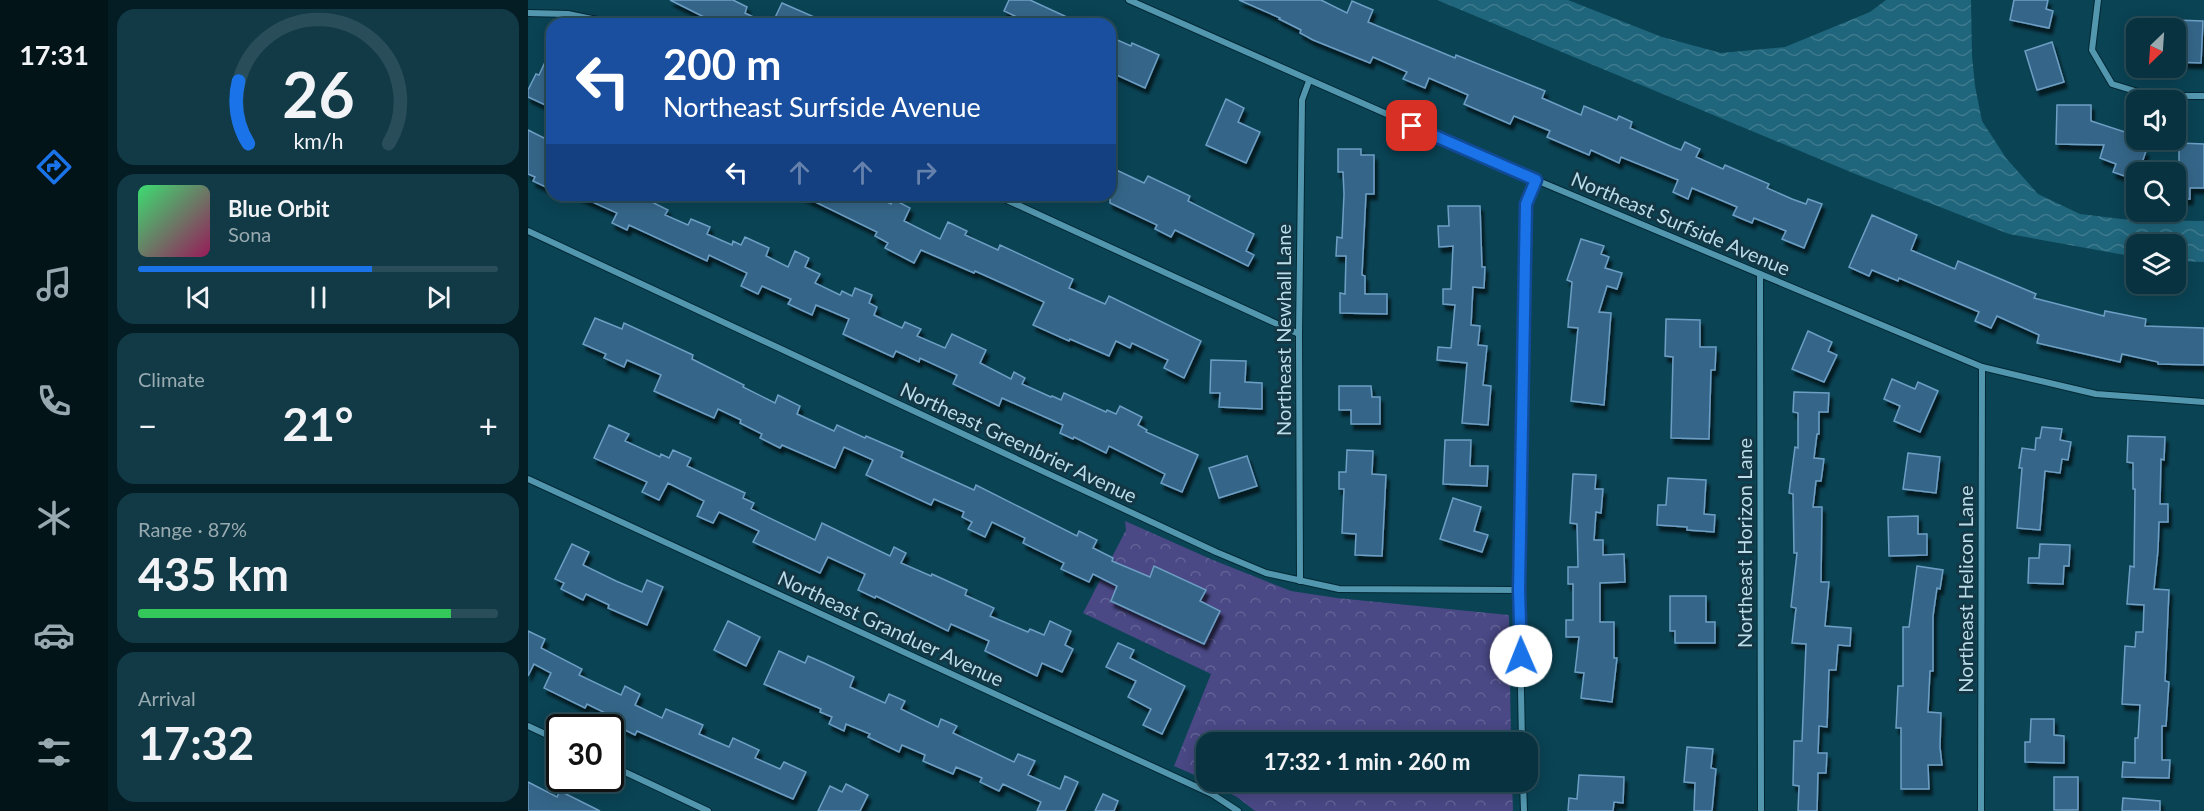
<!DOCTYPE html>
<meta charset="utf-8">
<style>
:root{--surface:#08323f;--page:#113a46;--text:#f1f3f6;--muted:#98aab0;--line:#294d59;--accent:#1a73e8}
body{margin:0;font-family:Lato,sans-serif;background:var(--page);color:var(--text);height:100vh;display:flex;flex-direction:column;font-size:22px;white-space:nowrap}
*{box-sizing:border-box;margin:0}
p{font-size:20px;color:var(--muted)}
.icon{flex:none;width:33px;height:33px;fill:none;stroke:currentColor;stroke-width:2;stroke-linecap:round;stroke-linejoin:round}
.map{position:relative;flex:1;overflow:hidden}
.details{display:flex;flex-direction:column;gap:9px;padding:9px;background:#041c23;width:420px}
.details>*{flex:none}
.guide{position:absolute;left:18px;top:18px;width:570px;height:183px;border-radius:18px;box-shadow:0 3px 15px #0003,0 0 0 2px var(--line);background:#1a4fa0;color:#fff;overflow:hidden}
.needle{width:39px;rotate:205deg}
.buttons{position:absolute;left:1598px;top:18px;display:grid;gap:12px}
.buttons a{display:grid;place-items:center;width:60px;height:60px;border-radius:12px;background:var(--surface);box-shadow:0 3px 15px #0003,0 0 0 2px var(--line);font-size:30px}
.speed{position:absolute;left:18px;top:714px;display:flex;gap:12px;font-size:30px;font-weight:700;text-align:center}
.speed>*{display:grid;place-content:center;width:78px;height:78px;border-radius:50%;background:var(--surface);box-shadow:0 3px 15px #0003,0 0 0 2px var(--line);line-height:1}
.speed .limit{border:3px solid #111;border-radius:9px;background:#fff;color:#111}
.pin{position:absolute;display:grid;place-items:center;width:51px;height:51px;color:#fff;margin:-26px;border-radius:12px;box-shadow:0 3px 9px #0006}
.me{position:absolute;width:66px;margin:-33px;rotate:359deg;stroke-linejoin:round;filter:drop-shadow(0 0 4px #0008)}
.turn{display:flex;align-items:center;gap:21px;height:126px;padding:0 18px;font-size:27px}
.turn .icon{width:78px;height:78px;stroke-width:2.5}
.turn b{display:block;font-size:42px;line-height:51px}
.lanes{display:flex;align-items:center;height:57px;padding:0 18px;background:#0003;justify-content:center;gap:30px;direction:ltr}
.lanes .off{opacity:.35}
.big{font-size:45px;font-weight:700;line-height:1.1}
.details .card{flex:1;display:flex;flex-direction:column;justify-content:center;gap:9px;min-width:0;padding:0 21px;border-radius:18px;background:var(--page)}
.details .dial{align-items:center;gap:0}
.dial svg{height:156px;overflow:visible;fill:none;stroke:var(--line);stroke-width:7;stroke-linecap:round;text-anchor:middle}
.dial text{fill:var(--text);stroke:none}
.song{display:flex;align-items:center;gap:18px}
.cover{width:72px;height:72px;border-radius:9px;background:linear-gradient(135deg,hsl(140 70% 55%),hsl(330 70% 35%))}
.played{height:6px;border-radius:3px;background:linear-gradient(90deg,var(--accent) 65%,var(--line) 65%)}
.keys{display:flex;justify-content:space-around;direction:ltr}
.heat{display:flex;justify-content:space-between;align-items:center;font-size:33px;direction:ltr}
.charge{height:9px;border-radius:4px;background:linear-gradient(90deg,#34c759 87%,var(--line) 0)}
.trip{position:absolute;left:668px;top:732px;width:342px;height:60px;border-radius:18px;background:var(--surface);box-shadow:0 3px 15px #0003,0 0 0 2px var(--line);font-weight:700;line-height:60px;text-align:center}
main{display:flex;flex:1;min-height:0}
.dock{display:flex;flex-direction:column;width:108px;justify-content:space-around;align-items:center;background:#031419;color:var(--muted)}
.dock .icon{width:42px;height:42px}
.dock .active{color:var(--accent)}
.dock b{font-size:27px;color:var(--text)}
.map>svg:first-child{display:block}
.forest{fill:url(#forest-crowns)}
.water{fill:url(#water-waves)}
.building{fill:#366689;stroke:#6d9ec4;stroke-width:1.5;filter:url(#shadow)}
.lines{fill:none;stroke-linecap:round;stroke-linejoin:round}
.street-casing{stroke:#022834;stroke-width:8}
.street{stroke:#5397af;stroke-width:6}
.route-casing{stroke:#114b97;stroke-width:15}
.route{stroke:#1a73e8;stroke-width:10}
.labels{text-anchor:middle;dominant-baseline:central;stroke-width:6;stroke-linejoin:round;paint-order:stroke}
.street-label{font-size:20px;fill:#bbdce8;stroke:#133744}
</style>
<main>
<nav class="dock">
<b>17:31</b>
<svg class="icon active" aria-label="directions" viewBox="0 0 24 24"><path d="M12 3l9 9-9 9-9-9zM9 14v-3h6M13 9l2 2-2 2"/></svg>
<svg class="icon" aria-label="music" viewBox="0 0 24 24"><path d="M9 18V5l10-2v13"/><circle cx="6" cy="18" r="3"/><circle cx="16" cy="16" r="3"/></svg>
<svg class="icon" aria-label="phone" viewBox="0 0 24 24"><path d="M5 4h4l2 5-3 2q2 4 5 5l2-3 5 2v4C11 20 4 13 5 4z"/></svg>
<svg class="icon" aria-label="climate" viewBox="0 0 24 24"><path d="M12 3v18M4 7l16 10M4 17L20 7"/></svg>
<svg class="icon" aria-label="car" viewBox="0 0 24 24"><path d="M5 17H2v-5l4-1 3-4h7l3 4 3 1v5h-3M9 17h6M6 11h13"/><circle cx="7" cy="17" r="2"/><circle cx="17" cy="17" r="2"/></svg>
<svg class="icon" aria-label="filters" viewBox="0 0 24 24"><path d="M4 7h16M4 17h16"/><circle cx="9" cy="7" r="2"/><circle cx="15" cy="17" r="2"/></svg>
</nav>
<section class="details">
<div class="card dial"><svg viewBox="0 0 100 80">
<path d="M14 69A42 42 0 1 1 86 69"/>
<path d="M14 69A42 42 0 0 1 9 37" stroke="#1a73e8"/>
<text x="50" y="56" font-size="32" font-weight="700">26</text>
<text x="50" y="72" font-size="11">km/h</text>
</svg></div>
<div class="card">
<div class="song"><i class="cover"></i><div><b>Blue Orbit</b><p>Sona</p></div></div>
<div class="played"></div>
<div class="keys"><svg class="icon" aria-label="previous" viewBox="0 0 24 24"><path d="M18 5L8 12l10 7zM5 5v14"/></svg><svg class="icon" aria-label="pause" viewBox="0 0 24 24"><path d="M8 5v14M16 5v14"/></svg><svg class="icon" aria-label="next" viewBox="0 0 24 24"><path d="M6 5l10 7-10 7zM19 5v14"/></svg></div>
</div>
<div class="card"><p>Climate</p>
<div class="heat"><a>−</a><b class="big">21°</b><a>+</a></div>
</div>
<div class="card"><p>Range · 87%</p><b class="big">435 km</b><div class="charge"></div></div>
<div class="card"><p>Arrival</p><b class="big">17:32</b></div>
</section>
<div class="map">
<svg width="1676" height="811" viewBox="0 0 1676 811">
<defs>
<pattern id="forest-crowns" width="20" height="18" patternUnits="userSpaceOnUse" patternTransform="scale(1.5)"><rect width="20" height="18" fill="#4a4885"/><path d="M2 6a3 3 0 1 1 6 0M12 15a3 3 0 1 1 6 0" fill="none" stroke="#626296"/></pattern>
<pattern id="water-waves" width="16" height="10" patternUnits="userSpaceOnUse" patternTransform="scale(1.5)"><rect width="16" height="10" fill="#1f657b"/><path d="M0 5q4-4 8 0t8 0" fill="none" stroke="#3e7a8e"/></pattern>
<filter id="shadow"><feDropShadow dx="3" dy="5.5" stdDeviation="1.5" flood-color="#0009"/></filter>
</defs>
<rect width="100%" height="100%" fill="#0a4354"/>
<g class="forest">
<polygon points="597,521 685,560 763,591 809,598 981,615 983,742 678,742 678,780 646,766 683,674 555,613 598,530"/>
<polygon points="680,782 984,782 985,811 727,811 709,797"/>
</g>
<polygon class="water" points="909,0 1040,0 1134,37 1193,53 1257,47 1342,12 1358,0 1443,0 1444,55 1447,86 1454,121 1478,158 1510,194 1552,214 1602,220 1676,221 1676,262 1647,261 1647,244 1608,244 1608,257 1481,234 1325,173"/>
<g class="building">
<polygon points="142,0 205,0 219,7 217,13 240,24 190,24"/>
<polygon points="481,0 502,0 554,24 504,24 476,11"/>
<polygon points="711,0 793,0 819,13 824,1 845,10 840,22 927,58 928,55 1017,91 1014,98 1053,115 1056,106 1089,120 1091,116 1104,122 1102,128 1145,147 1153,150 1157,142 1172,149 1168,157 1195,169 1197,165 1241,184 1239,188 1264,199 1278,204 1280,199 1294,204 1276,248 1254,239 1258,231 1226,218 1224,223 1205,215 1209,207 1164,188 1160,199 1145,192 1150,180 1093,157 1091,163 1063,150 1061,155 1019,137 1022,131 986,116 982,124 936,104 940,95 901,78 897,88 875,79 879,72 845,57 842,63 785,40 772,33 773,30 751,19 752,18"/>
<polygon points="1486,0 1520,0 1518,9 1525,11 1521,28 1482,20"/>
<polygon points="254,3 302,24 244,24"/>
<polygon points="1647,20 1675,21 1673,63 1647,62"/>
<polygon points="587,39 603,46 604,43 631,55 617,88 582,72 582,50"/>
<polygon points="1524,42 1536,82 1509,90 1497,51"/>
<polygon points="24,47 24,108 0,97 0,90 8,74 11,75"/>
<polygon points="698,99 716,108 710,122 732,132 718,163 678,145"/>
<polygon points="1529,105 1563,105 1563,121 1603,134 1599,145 1618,151 1611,172 1608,172 1608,180 1585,172 1588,164 1572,158 1576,145 1528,144"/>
<polygon points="0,130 24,142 24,190 5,181 7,177 0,174"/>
<polygon points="1651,143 1676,144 1676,188 1662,188 1662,199 1647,199 1647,163 1651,163"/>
<polygon points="810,149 833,149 833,155 846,155 846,194 838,194 834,275 837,276 837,294 859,294 859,314 812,313 812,293 817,294 818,256 808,256 809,237 814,238 816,194 815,172 810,172"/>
<polygon points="582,167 616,183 620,176 662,196 660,201 726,234 718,251 726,255 720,266 647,230 643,237 627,229 629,225 582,203"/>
<polygon points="49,195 110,195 140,210 137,215 160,225 163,219 182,227 179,234 204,245 205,241 213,245 217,237 241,248 238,256 260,267 267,251 281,258 277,267 292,274 287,283 312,295 314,291 324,296 327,288 344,295 341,303 349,307 346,315 374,328 377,322 393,329 389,336 417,348 424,334 458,350 452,363 483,379 486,372 497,378 494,384 523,397 524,396 533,400 536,393 578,412 579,410 588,414 592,406 614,417 610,425 619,430 618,432 670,455 654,492 633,483 637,474 581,446 578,453 546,437 545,439 532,433 535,425 474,398 471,406 425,384 429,375 392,358 391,362 368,351 365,357 315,334 321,319 288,305 284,315 260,304 263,299 234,286 230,294 213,286 219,273 181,255 179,261 101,225 99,230 84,223 89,213"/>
<polygon points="273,195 345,195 363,204 365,199 382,208 376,221 412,239 420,222 439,231 437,235 470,250 472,245 545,279 541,288 577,304 581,296 673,341 656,378 636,368 640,360 604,343 602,348 588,341 581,356 542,339 541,341 505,325 516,302 447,271 446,273 393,250 386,263 357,248 360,243 347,236 349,232"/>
<polygon points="920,206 952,206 954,267 957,267 956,288 945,287 943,325 952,326 950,345 959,346 955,385 963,386 960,425 934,423 939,363 909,360 910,347 923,348 927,305 915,304 915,289 923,289 925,246 911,247 910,226 921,226"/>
<polygon points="1344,215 1389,235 1383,250 1427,269 1430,261 1508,294 1506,298 1576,316 1577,311 1618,319 1617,326 1676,328 1676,365 1630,364 1630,362 1594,354 1592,362 1509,343 1511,335 1469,316 1463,328 1447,321 1451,312 1371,278 1370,281 1344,270 1341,276 1321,267"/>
<polygon points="1053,239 1076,246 1073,254 1081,257 1077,268 1094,273 1089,289 1079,286 1071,312 1083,313 1076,405 1043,401 1050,328 1040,327 1044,282 1039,280"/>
<polygon points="67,318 94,329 96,323 165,355 164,359 216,385 215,387 247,403 250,395 272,406 269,414 306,431 309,425 337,438 338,436 375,452 373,457 446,490 448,485 549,536 551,531 569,540 565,548 585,558 584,561 622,577 626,566 678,590 672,601 692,611 676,644 583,601 589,586 565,574 561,582 533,569 536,563 495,543 497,538 464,522 457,537 440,529 444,522 434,517 436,512 406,499 403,505 338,475 345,460 316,447 307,468 254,445 252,448 232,438 234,434 212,423 213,420 190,409 186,418 126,391 133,375 99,360 96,367 76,358 78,354 55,344"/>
<polygon points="1138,319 1172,320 1172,347 1188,347 1187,370 1183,370 1181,439 1143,438 1145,357 1137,356"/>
<polygon points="1280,331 1304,342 1300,351 1309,355 1296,382 1264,369"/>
<polygon points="683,360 718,361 717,382 734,383 734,409 691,407 692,393 682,393"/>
<polygon points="1364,379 1387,389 1390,382 1410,391 1392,432 1366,421 1372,406 1356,399"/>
<polygon points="811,386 843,386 844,397 852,397 852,424 823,424 823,410 811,410"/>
<polygon points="1266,392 1301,393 1300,412 1291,412 1291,434 1289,434 1286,458 1296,459 1293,481 1288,481 1285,507 1294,507 1293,582 1301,582 1297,626 1323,628 1322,646 1310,645 1308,670 1301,670 1299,727 1291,726 1290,753 1299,753 1298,773 1290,773 1289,811 1270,811 1271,786 1265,785 1266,741 1274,741 1278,644 1264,643 1268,608 1263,607 1269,553 1266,553 1265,494 1261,493 1267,447 1270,448 1270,413 1265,412"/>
<polygon points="81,425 101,434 97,441 132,457 133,454 141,458 145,450 163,458 159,466 217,493 215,498 226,503 223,509 287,540 294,523 362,556 366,547 378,553 373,563 403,576 404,574 439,590 437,595 466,608 462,616 500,632 502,629 516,635 522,621 543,631 537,645 545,649 534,672 514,663 509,676 457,651 461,641 423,624 420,631 348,596 347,598 330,590 337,574 300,557 292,573 225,542 231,531 191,512 185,523 169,516 176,501 140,483 131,500 114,492 119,482 66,458"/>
<polygon points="1514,427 1534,429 1532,440 1543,442 1540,460 1534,459 1532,473 1517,471 1512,530 1489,528 1494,468 1491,468 1494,448 1507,450 1508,438 1512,438"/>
<polygon points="1600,436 1637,437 1636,460 1633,459 1632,504 1640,504 1640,522 1631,522 1630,550 1626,589 1641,590 1637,681 1641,682 1638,726 1634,726 1634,760 1642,760 1641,778 1594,777 1595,762 1607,763 1607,738 1610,738 1612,705 1594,704 1597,646 1607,647 1608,632 1615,632 1616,605 1599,604 1602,566 1606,567 1607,489 1605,489 1605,463 1599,462"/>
<polygon points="917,440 943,440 942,466 960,466 959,486 915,484"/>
<polygon points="819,450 845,451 844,474 858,475 854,556 827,555 828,534 814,533 816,489 811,489 811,472 818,472"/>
<polygon points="1380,453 1412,457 1408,493 1375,489"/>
<polygon points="719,456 729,486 691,498 681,468"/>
<polygon points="1045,474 1068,475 1067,489 1075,489 1073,513 1068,512 1066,540 1075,540 1075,555 1096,554 1097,582 1072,583 1072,622 1086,622 1086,658 1089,658 1084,702 1053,698 1056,673 1047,672 1051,637 1038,637 1038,620 1045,620 1045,584 1040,584 1040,567 1050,567 1049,524 1042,523"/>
<polygon points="1140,478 1178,480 1176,514 1187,515 1186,532 1159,530 1159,527 1129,525 1130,505 1138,505"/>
<polygon points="925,498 953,507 946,531 960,535 954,552 912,539"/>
<polygon points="1390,516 1390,534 1399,534 1399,555 1361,556 1360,517"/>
<polygon points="44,544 61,552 55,565 88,581 114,592 119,580 135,587 119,625 80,608 81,605 58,594 55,600 33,589 36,583 27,579"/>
<polygon points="1512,544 1542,545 1541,566 1536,566 1535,584 1500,583 1501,558 1511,558"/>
<polygon points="1389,566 1415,570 1412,589 1409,588 1405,616 1405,671 1402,671 1400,712 1413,713 1412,747 1414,765 1400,765 1401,789 1373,789 1373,728 1368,728 1370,686 1375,686 1375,627 1381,627"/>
<polygon points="1142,596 1178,596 1178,622 1187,622 1187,643 1147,643 1147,631 1142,631"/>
<polygon points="200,621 232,637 218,666 186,650"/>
<polygon points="0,631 17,639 13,648 54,669 51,675 93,695 97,686 112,694 107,705 134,718 138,709 175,725 171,734 201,747 205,738 231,750 227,758 252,769 256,762 278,772 265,799 109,731 107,735 89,726 92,720 59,704 57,708 16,688 23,673 6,664 0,676"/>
<polygon points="590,643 606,650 602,658 657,686 634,734 615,725 623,709 600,697 608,681 578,667"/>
<polygon points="251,651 277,663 280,656 296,663 326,677 322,687 357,703 361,694 377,701 373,709 410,727 413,719 429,726 425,733 486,762 490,754 507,761 500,775 532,789 537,776 550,782 537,811 509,811 513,802 475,784 471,791 452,782 454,778 428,767 425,774 395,761 397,755 374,745 371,752 340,737 342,734 318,724 316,731 301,724 304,717 292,712 293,709 236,684"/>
<polygon points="1503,719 1526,719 1526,735 1536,736 1536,763 1497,762 1497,742 1502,742"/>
<polygon points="1159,747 1185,749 1183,768 1188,769 1184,811 1166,811 1167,783 1156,782"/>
<polygon points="1051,775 1096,777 1095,803 1086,802 1085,811 1040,811 1041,798 1049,799"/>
<rect x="1526" y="777" width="24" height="33"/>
<polygon points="0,782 29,797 32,791 72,811 0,811"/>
<polygon points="318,784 340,795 332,811 290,811 302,786 314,792"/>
<polygon points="575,794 590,801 586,811 567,811"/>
<polygon points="1595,798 1632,801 1632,811 1594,811"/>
</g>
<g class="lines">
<g class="street-casing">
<g id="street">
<polyline points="601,0 1008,180 1454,367 1568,394 1676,402"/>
<polyline points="1570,0 1564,50 1584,84 1623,96 1676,96"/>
<polyline points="0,13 40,14 88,24"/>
<polyline points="468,195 771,334"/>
<polyline points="0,231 688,552 738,573 811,589 991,590"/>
<polyline points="1232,274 1233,811"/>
<polyline points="0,479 684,794 710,811"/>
<polyline points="772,581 771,334 774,100 781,81"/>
<polyline points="0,726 32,741"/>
<polyline points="994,742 991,590 998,204 1008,180"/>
<polyline points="82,765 180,811"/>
<polyline points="995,782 996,811"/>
<polyline points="1453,811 1454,367"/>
</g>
</g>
<use href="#street" class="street"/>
</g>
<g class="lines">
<g class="route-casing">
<polyline id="route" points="884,126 1008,180 998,204 991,590 993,656"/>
</g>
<use href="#route" class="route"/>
</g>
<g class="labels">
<g class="street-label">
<text transform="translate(1153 223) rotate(23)">Northeast Surfside Avenue</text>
<text transform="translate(755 330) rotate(-90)">Northeast Newhall Lane</text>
<text transform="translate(491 442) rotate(25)">Northeast Greenbrier Avenue</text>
<text transform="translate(1216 543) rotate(-90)">Northeast Horizon Lane</text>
<text transform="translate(1437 589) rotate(-90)">Northeast Helicon Lane</text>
<text transform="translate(363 628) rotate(25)">Northeast Granduer Avenue</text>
</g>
</g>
</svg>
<div class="buttons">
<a><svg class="needle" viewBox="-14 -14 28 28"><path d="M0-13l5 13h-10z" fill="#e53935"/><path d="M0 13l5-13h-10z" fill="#98aab0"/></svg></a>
<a><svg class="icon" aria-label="sound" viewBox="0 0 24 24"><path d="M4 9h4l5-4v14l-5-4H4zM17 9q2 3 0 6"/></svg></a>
<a><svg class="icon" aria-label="search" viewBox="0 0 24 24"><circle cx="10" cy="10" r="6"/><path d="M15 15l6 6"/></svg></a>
<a><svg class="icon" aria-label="layers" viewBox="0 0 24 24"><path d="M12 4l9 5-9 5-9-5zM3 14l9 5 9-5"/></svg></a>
</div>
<div class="speed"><div class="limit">30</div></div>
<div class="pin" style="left:884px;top:126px;background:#d93025"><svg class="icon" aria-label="arrive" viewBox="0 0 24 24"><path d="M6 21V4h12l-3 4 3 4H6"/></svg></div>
<svg class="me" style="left:993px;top:656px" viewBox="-20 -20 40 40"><circle r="19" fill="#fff"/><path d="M0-13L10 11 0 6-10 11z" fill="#1a73e8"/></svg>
<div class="trip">17:32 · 1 min · 260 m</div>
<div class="guide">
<div class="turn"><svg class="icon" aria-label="left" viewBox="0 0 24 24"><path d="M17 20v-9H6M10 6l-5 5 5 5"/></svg><div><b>200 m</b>Northeast Surfside Avenue</div></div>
<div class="lanes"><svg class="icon" aria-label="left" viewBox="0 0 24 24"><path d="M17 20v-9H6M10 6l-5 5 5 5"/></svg><svg class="icon off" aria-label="ahead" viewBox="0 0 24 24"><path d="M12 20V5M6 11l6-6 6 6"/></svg><svg class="icon off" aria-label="ahead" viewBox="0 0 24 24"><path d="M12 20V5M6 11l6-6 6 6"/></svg><svg class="icon off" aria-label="right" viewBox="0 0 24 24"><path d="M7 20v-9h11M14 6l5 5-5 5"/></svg></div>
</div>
</div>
</main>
